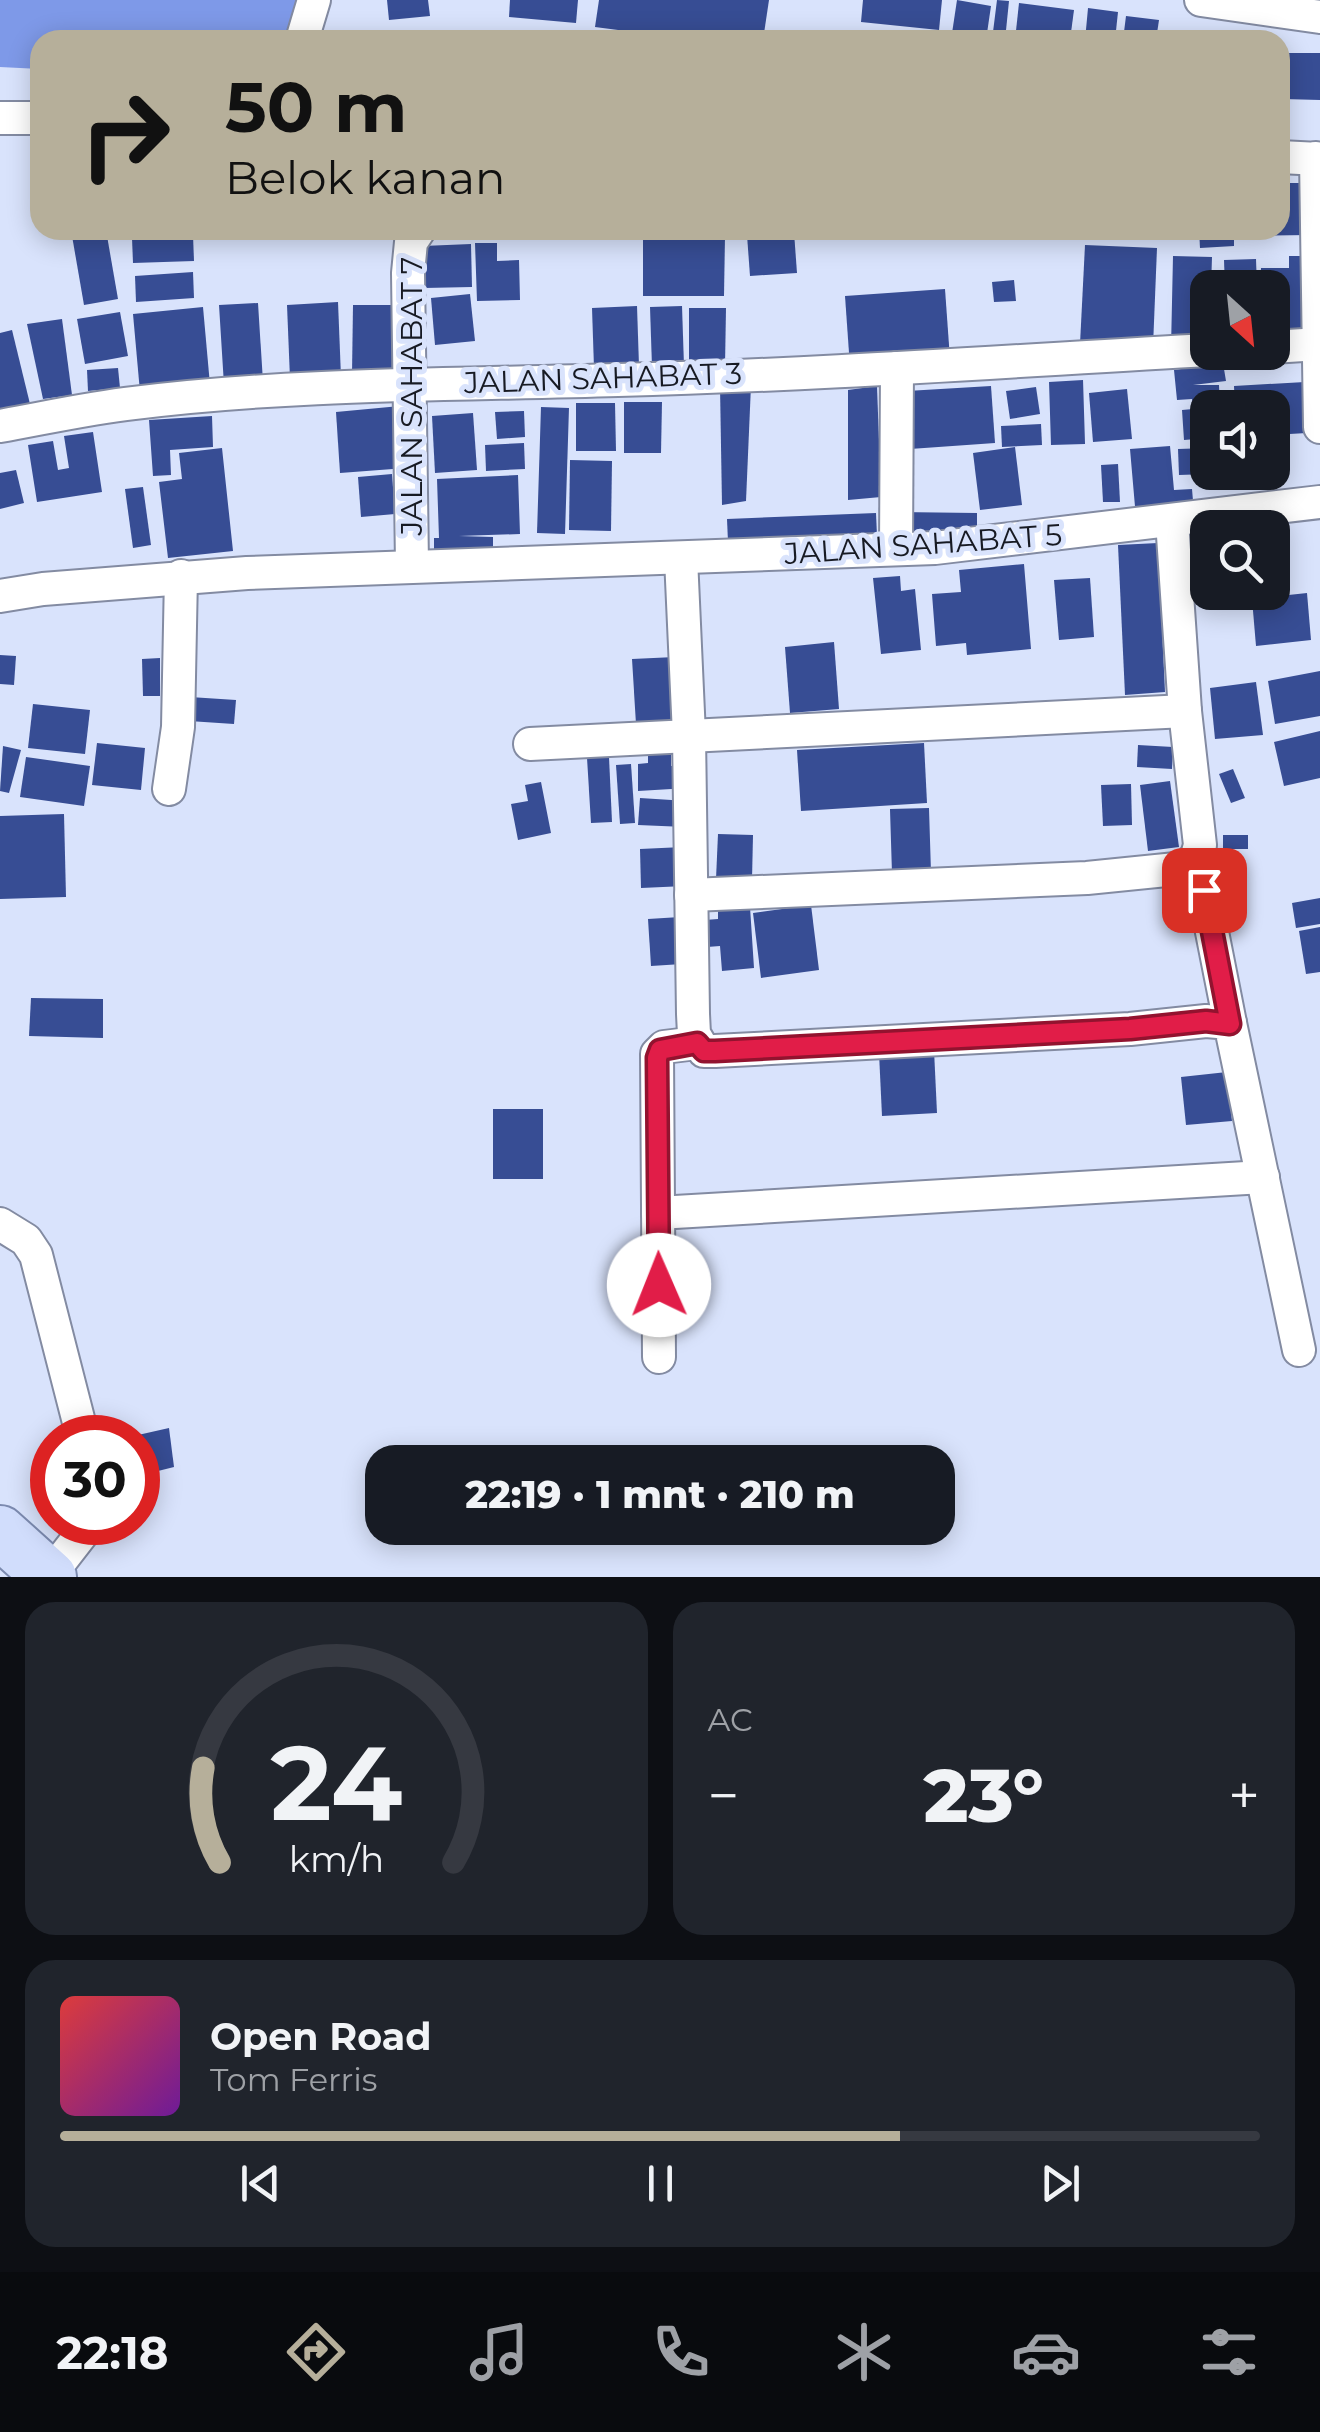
<!DOCTYPE html>
<html lang="id">
<meta charset="utf-8">
<style>
:root{--surface:#171b24;--page:#20242c;--text:#f1f3f6;--muted:#9ea1a6;--line:#363941;--accent:#b6af9a}
body{margin:0;font-family:Montserrat,sans-serif;background:var(--page);color:var(--text);height:100vh;display:flex;flex-direction:column;font-size:38px;white-space:nowrap}
*{box-sizing:border-box;margin:0}
p{font-size:32px;color:var(--muted)}
.icon{flex:none;width:55px;height:55px;fill:none;stroke:currentColor;stroke-width:2;stroke-linecap:round;stroke-linejoin:round}
.map{position:relative;height:1577px;overflow:hidden}
.side{display:flex;flex-direction:column;gap:25px;padding:25px;background:#0d0f14;flex:1}
.side>*{flex:none}
.banner{position:absolute;left:30px;top:30px;width:1260px;height:210px;border-radius:30px;box-shadow:0 5px 25px #0003;background:#b6af9a;color:#111;overflow:hidden}
.needle{width:65px;rotate:153deg}
.fabs{position:absolute;left:1190px;top:270px;display:grid;gap:20px}
.fabs a{display:grid;place-items:center;width:100px;height:100px;border-radius:20px;background:var(--surface);box-shadow:0 5px 25px #0003;font-size:50px}
.speed{position:absolute;left:30px;top:1415px;display:flex;gap:20px;font-size:50px;font-weight:700;text-align:center}
.speed>*{display:grid;place-content:center;width:130px;height:130px;border-radius:50%;background:var(--surface);box-shadow:0 5px 25px #0003;line-height:1}
.speed .limit{border:15px solid #d22;background:#fff;color:#111}
.pin{position:absolute;display:grid;place-items:center;width:85px;height:85px;color:#fff;margin:-42px;border-radius:20px;box-shadow:0 5px 15px #0006}
.me{position:absolute;width:110px;margin:-55px;rotate:359deg;stroke-linejoin:round;filter:drop-shadow(0 0 8px #0008)}
.turn{display:flex;align-items:center;gap:35px;height:210px;padding:0 30px;font-size:45px}
.turn .icon{width:130px;height:130px;stroke-width:2.5}
.turn b{display:block;font-size:70px;line-height:85px}
.big{font-size:75px;font-weight:800;line-height:1.1}
.side .widget{flex:1;display:flex;flex-direction:column;justify-content:center;gap:15px;min-width:0;padding:0 35px;border-radius:30px;background:var(--page)}
.side .dial{align-items:center;gap:0}
.dial svg{height:260px;overflow:visible;fill:none;stroke:var(--line);stroke-width:7;stroke-linecap:round;text-anchor:middle}
.dial text{fill:var(--text);stroke:none}
.song{display:flex;align-items:center;gap:30px}
.cover{width:120px;height:120px;border-radius:15px;background:linear-gradient(135deg,hsl(0 70% 55%),hsl(280 70% 35%))}
.played{height:10px;border-radius:5px;background:linear-gradient(90deg,var(--accent) 70%,var(--line) 70%)}
.keys{display:flex;justify-content:space-around;direction:ltr}
.heat{display:flex;justify-content:space-between;align-items:center;font-size:55px;direction:ltr}
.side .tiles{flex:1;display:grid;gap:25px;grid-template-columns:1fr 1fr}
.widget:last-child{grid-column:span 2}
.trip{position:absolute;left:365px;top:1445px;width:590px;height:100px;border-radius:30px;background:var(--surface);box-shadow:0 5px 25px #0003;font-weight:800;line-height:100px;text-align:center}
.tabs{display:flex;height:160px;justify-content:space-around;align-items:center;background:#090b0e;color:var(--muted)}
.tabs .icon{width:70px;height:70px}
.tabs .current{color:var(--accent)}
.tabs b{font-size:45px;color:var(--text)}
.map>svg:first-child{display:block}
.water{fill:#7e99e8}
.building{fill:#374d94}
.lines{fill:none;stroke-linecap:round;stroke-linejoin:round}
.minor-casing{stroke:#838ba2;stroke-width:36}
.primary-casing{stroke:#7c8aaf;stroke-width:56}
.minor{stroke:#fff;stroke-width:32}
.primary{stroke:#d1ddfc;stroke-width:52}
.route-casing{stroke:#92132f;stroke-width:25}
.route{stroke:#e11d48;stroke-width:18}
.labels{text-anchor:middle;dominant-baseline:central;stroke-width:10;stroke-linejoin:round;paint-order:stroke}
.street-label{font-size:30px;fill:#171a23;stroke:#d9e3fc}
</style>
<div class="map">
<svg width="1320" height="1577" viewBox="0 0 1320 1577">
<rect width="100%" height="100%" fill="#d9e3fc"/>
<polygon class="water" points="0,0 297,0 285,40 40,40 40,69 0,67"/>
<g class="building">
<polygon points="387,0 428,0 430,16 389,20"/>
<polygon points="510,0 578,0 576,23 509,17"/>
<polygon points="599,0 769,0 763,40 695,40 595,27"/>
<polygon points="863,0 942,0 939,30 861,22"/>
<polygon points="957,0 991,6 986,40 951,40"/>
<polygon points="997,0 1009,1 1005,40 992,40"/>
<polygon points="1019,3 1074,10 1070,40 1015,40"/>
<polygon points="1088,8 1118,12 1115,40 1085,40"/>
<polygon points="1126,16 1159,20 1156,40 1123,40"/>
<polygon points="1191,30 1223,31 1222,40 1191,40"/>
<polygon points="1284,53 1320,53 1320,100 1283,99"/>
<polygon points="1280,183 1310,183 1310,235 1242,236 1242,230 1280,230"/>
<polygon points="71,230 106,230 118,299 84,305"/>
<polygon points="1199,230 1234,230 1234,246 1200,248"/>
<polygon points="794,232 797,273 750,276 747,235"/>
<polygon points="193,235 194,261 133,263 132,238"/>
<polygon points="643,236 725,236 724,296 643,296"/>
<polygon points="475,243 497,243 497,261 519,260 520,300 477,301"/>
<polygon points="471,244 472,287 424,288 423,246"/>
<polygon points="1085,245 1157,248 1153,347 1080,344"/>
<polygon points="1173,256 1212,257 1211,288 1208,288 1208,349 1171,348"/>
<polygon points="1289,256 1315,256 1313,340 1272,339 1272,288 1260,288 1261,268 1289,268"/>
<polygon points="1256,259 1257,288 1225,288 1224,260"/>
<polygon points="193,272 194,298 136,302 135,276"/>
<polygon points="1014,280 1016,301 994,302 992,282"/>
<polygon points="945,289 950,359 850,367 845,296"/>
<polygon points="470,294 475,341 435,345 431,298"/>
<polygon points="338,302 341,377 290,379 287,305"/>
<polygon points="258,303 263,382 224,385 219,305"/>
<polygon points="353,305 399,305 398,375 352,374"/>
<polygon points="637,306 639,366 594,368 592,308"/>
<polygon points="682,306 684,366 652,367 650,307"/>
<polygon points="203,307 210,385 140,392 133,314"/>
<polygon points="689,308 726,308 725,366 689,367"/>
<polygon points="120,312 128,356 85,364 77,319"/>
<polygon points="62,319 72,395 43,399 27,324"/>
<polygon points="12,330 30,404 0,412 0,333"/>
<polygon points="1223,363 1226,381 1193,385 1219,385 1220,408 1208,408 1208,438 1184,440 1182,410 1193,409 1192,399 1177,400 1174,370"/>
<polygon points="118,368 120,388 88,391 87,370"/>
<polygon points="1083,380 1085,444 1051,445 1049,382"/>
<polygon points="1305,382 1307,433 1272,435 1272,408 1235,408 1234,386"/>
<polygon points="751,385 746,501 722,505 720,386"/>
<polygon points="877,386 881,497 848,500 848,390"/>
<polygon points="991,386 995,443 910,449 907,391"/>
<polygon points="1036,387 1040,414 1010,419 1006,391"/>
<polygon points="1127,389 1132,439 1093,442 1089,393"/>
<polygon points="624,402 662,402 661,453 624,453"/>
<polygon points="576,403 615,403 616,451 576,451"/>
<polygon points="400,406 406,468 340,473 336,412"/>
<polygon points="541,407 569,408 565,534 537,533"/>
<polygon points="524,411 525,437 497,439 495,412"/>
<polygon points="473,413 477,470 435,473 432,416"/>
<polygon points="212,416 213,447 170,450 171,475 153,476 149,420"/>
<polygon points="1041,424 1042,445 1002,447 1001,426"/>
<polygon points="93,432 102,492 37,502 28,445 53,441 58,470 69,468 64,436"/>
<polygon points="524,443 525,469 486,471 485,445"/>
<polygon points="1170,446 1174,490 1192,489 1194,512 1136,518 1130,449"/>
<polygon points="1015,447 1022,505 980,510 973,453"/>
<polygon points="222,448 233,551 168,558 159,482 182,479 179,453"/>
<polygon points="1208,448 1208,474 1179,475 1178,449"/>
<polygon points="570,460 612,461 611,531 569,530"/>
<polygon points="1118,464 1120,502 1103,502 1101,465"/>
<polygon points="16,470 24,503 0,509 0,473"/>
<polygon points="392,474 395,514 361,517 358,477"/>
<polygon points="518,475 520,534 459,536 493,537 493,557 434,559 434,538 439,538 437,479"/>
<polygon points="143,487 151,545 133,548 125,489"/>
<polygon points="898,512 977,513 977,534 898,533"/>
<polygon points="876,513 877,536 728,542 727,519"/>
<polygon points="1158,543 1165,692 1125,695 1118,545"/>
<polygon points="1024,564 1031,649 967,655 966,643 936,646 932,594 961,592 959,570"/>
<polygon points="900,576 901,591 915,589 921,650 881,654 873,578"/>
<polygon points="1090,578 1094,637 1059,640 1054,580"/>
<polygon points="1307,593 1311,640 1256,646 1252,599"/>
<polygon points="834,642 839,709 790,713 785,647"/>
<polygon points="0,655 16,656 14,685 0,684"/>
<polygon points="675,657 678,722 636,724 632,659"/>
<polygon points="160,658 160,696 143,696 142,659"/>
<polygon points="1320,671 1320,716 1275,724 1268,681"/>
<polygon points="1256,682 1263,735 1215,739 1210,688"/>
<polygon points="190,697 236,700 234,724 189,721"/>
<polygon points="33,704 90,710 85,754 28,748"/>
<polygon points="1320,731 1320,778 1284,786 1274,742"/>
<polygon points="97,743 145,748 141,790 92,785"/>
<polygon points="924,743 927,803 801,811 797,750"/>
<polygon points="1138,745 1173,747 1172,769 1137,767"/>
<polygon points="3,746 21,750 9,793 0,791"/>
<polygon points="671,753 671,766 688,765 688,788 638,791 638,764 648,763 648,754"/>
<polygon points="26,757 90,766 84,806 20,797"/>
<polygon points="609,757 612,822 591,823 587,758"/>
<polygon points="631,764 635,823 620,824 616,765"/>
<polygon points="1233,769 1245,798 1231,803 1219,774"/>
<polygon points="1170,781 1179,847 1148,851 1140,785"/>
<polygon points="541,782 551,833 518,840 511,804 528,801 525,785"/>
<polygon points="1131,784 1132,825 1103,826 1101,785"/>
<polygon points="640,798 687,801 685,827 638,825"/>
<polygon points="929,808 931,873 892,874 890,809"/>
<polygon points="64,814 66,897 0,899 0,816"/>
<polygon points="718,834 753,835 752,880 716,879"/>
<rect x="1223" y="835" width="25" height="14"/>
<polygon points="683,847 685,886 641,888 640,849"/>
<polygon points="1320,898 1320,924 1296,928 1292,903"/>
<polygon points="811,905 819,970 761,978 753,913"/>
<polygon points="750,907 754,968 722,971 720,946 707,947 705,920 718,919 718,909"/>
<polygon points="680,917 682,964 651,966 648,919"/>
<polygon points="1320,927 1320,972 1306,974 1299,931"/>
<polygon points="31,998 103,999 103,1038 29,1036"/>
<polygon points="934,1050 937,1113 882,1116 879,1053"/>
<polygon points="1227,1072 1232,1121 1186,1125 1181,1077"/>
<rect x="493" y="1109" width="50" height="70"/>
<polygon points="169,1428 174,1467 138,1476 138,1435"/>
</g>
<g class="lines">
<g class="minor-casing">
<g id="minor">
<polyline points="1201,0 1320,17"/>
<polyline points="302,40 314,0"/>
<polyline points="0,118 40,118"/>
<polyline points="1280,157 1320,159"/>
<polyline points="1316,158 1320,427"/>
<polyline points="1272,347 1320,344"/>
<path d="M0,426c45,-8 89,-18 134,-23 160,-20 323,-18 484,-23 197,-5 393,-19 590,-30"/>
<polyline points="896,549 897,368"/>
<polyline points="681,558 689,735 693,1014 694,1034 704,1051 715,1051 1130,1029 1206,1021 1230,1023 1299,1350"/>
<polyline points="412,565 408,273 411,242 419,230"/>
<polyline points="0,596 43,589 247,573 935,548 1320,502"/>
<polyline points="530,744 1185,711"/>
<polyline points="169,789 178,727 181,576"/>
<polyline points="1197,856 1230,1023"/>
<polyline points="691,895 1087,878 1186,868 1197,856 1200,845 1185,711 1172,521"/>
<polyline points="658,1213 1263,1177"/>
<polyline points="0,1224 26,1240 36,1255 83,1438"/>
<polyline points="659,1357 657,1054 664,1047 697,1043"/>
<polyline points="49,1576 91,1522"/>
</g>
</g>
<g class="primary-casing">
<polyline id="primary" points="0,1532 50,1577"/>
</g>
<use href="#minor" class="minor"/>
<use href="#primary" class="primary"/>
</g>
<g class="lines">
<g class="route-casing">
<polyline id="route" points="659,1285 657,1058 660,1050 697,1043 704,1051 715,1051 1130,1029 1206,1021 1230,1024 1204,890"/>
</g>
<use href="#route" class="route"/>
</g>
<g class="labels">
<g class="street-label">
<text transform="translate(603 378) rotate(-2)">JALAN SAHABAT 3</text>
<text transform="translate(411 396) rotate(-90)">JALAN SAHABAT 7</text>
<text transform="translate(923 544) rotate(-4)">JALAN SAHABAT 5</text>
</g>
</g>
</svg>
<div class="fabs">
<a><svg class="needle" viewBox="-14 -14 28 28"><path d="M0-13l5 13h-10z" fill="#e53935"/><path d="M0 13l5-13h-10z" fill="#9ea1a6"/></svg></a>
<a><svg class="icon" aria-label="sound" viewBox="0 0 24 24"><path d="M4 9h4l5-4v14l-5-4H4zM17 9q2 3 0 6"/></svg></a>
<a><svg class="icon" aria-label="search" viewBox="0 0 24 24"><circle cx="10" cy="10" r="6"/><path d="M15 15l6 6"/></svg></a>
</div>
<div class="speed"><div class="limit">30</div></div>
<div class="pin" style="left:1204px;top:890px;background:#d93025"><svg class="icon" aria-label="arrive" viewBox="0 0 24 24"><path d="M6 21V4h12l-3 4 3 4H6"/></svg></div>
<svg class="me" style="left:659px;top:1285px" viewBox="-20 -20 40 40"><circle r="19" fill="#fff"/><path d="M0-13L10 11 0 6-10 11z" fill="#e11d48"/></svg>
<div class="trip">22:19 · 1 mnt · 210 m</div>
<div class="banner">
<div class="turn"><svg class="icon" aria-label="right" viewBox="0 0 24 24"><path d="M7 20v-9h11M14 6l5 5-5 5"/></svg><div><b>50 m</b>Belok kanan</div></div>
</div>
</div>
<section class="side">
<div class="tiles">
<div class="widget dial"><svg viewBox="0 0 100 80">
<path d="M14 69A42 42 0 1 1 86 69"/>
<path d="M14 69A42 42 0 0 1 9 40" stroke="#b6af9a"/>
<text x="50" y="56" font-size="32" font-weight="700">24</text>
<text x="50" y="72" font-size="11">km/h</text>
</svg></div>
<div class="widget"><p>AC</p>
<div class="heat"><a>−</a><b class="big">23°</b><a>+</a></div>
</div>
<div class="widget">
<div class="song"><i class="cover"></i><div><b>Open Road</b><p>Tom Ferris</p></div></div>
<div class="played"></div>
<div class="keys"><svg class="icon" aria-label="previous" viewBox="0 0 24 24"><path d="M18 5L8 12l10 7zM5 5v14"/></svg><svg class="icon" aria-label="pause" viewBox="0 0 24 24"><path d="M8 5v14M16 5v14"/></svg><svg class="icon" aria-label="next" viewBox="0 0 24 24"><path d="M6 5l10 7-10 7zM19 5v14"/></svg></div>
</div>
</div>
</section>
<nav class="tabs">
<b>22:18</b>
<svg class="icon current" aria-label="directions" viewBox="0 0 24 24"><path d="M12 3l9 9-9 9-9-9zM9 14v-3h6M13 9l2 2-2 2"/></svg>
<svg class="icon" aria-label="music" viewBox="0 0 24 24"><path d="M9 18V5l10-2v13"/><circle cx="6" cy="18" r="3"/><circle cx="16" cy="16" r="3"/></svg>
<svg class="icon" aria-label="phone" viewBox="0 0 24 24"><path d="M5 4h4l2 5-3 2q2 4 5 5l2-3 5 2v4C11 20 4 13 5 4z"/></svg>
<svg class="icon" aria-label="climate" viewBox="0 0 24 24"><path d="M12 3v18M4 7l16 10M4 17L20 7"/></svg>
<svg class="icon" aria-label="car" viewBox="0 0 24 24"><path d="M5 17H2v-5l4-1 3-4h7l3 4 3 1v5h-3M9 17h6M6 11h13"/><circle cx="7" cy="17" r="2"/><circle cx="17" cy="17" r="2"/></svg>
<svg class="icon" aria-label="filters" viewBox="0 0 24 24"><path d="M4 7h16M4 17h16"/><circle cx="9" cy="7" r="2"/><circle cx="15" cy="17" r="2"/></svg>
</nav>
